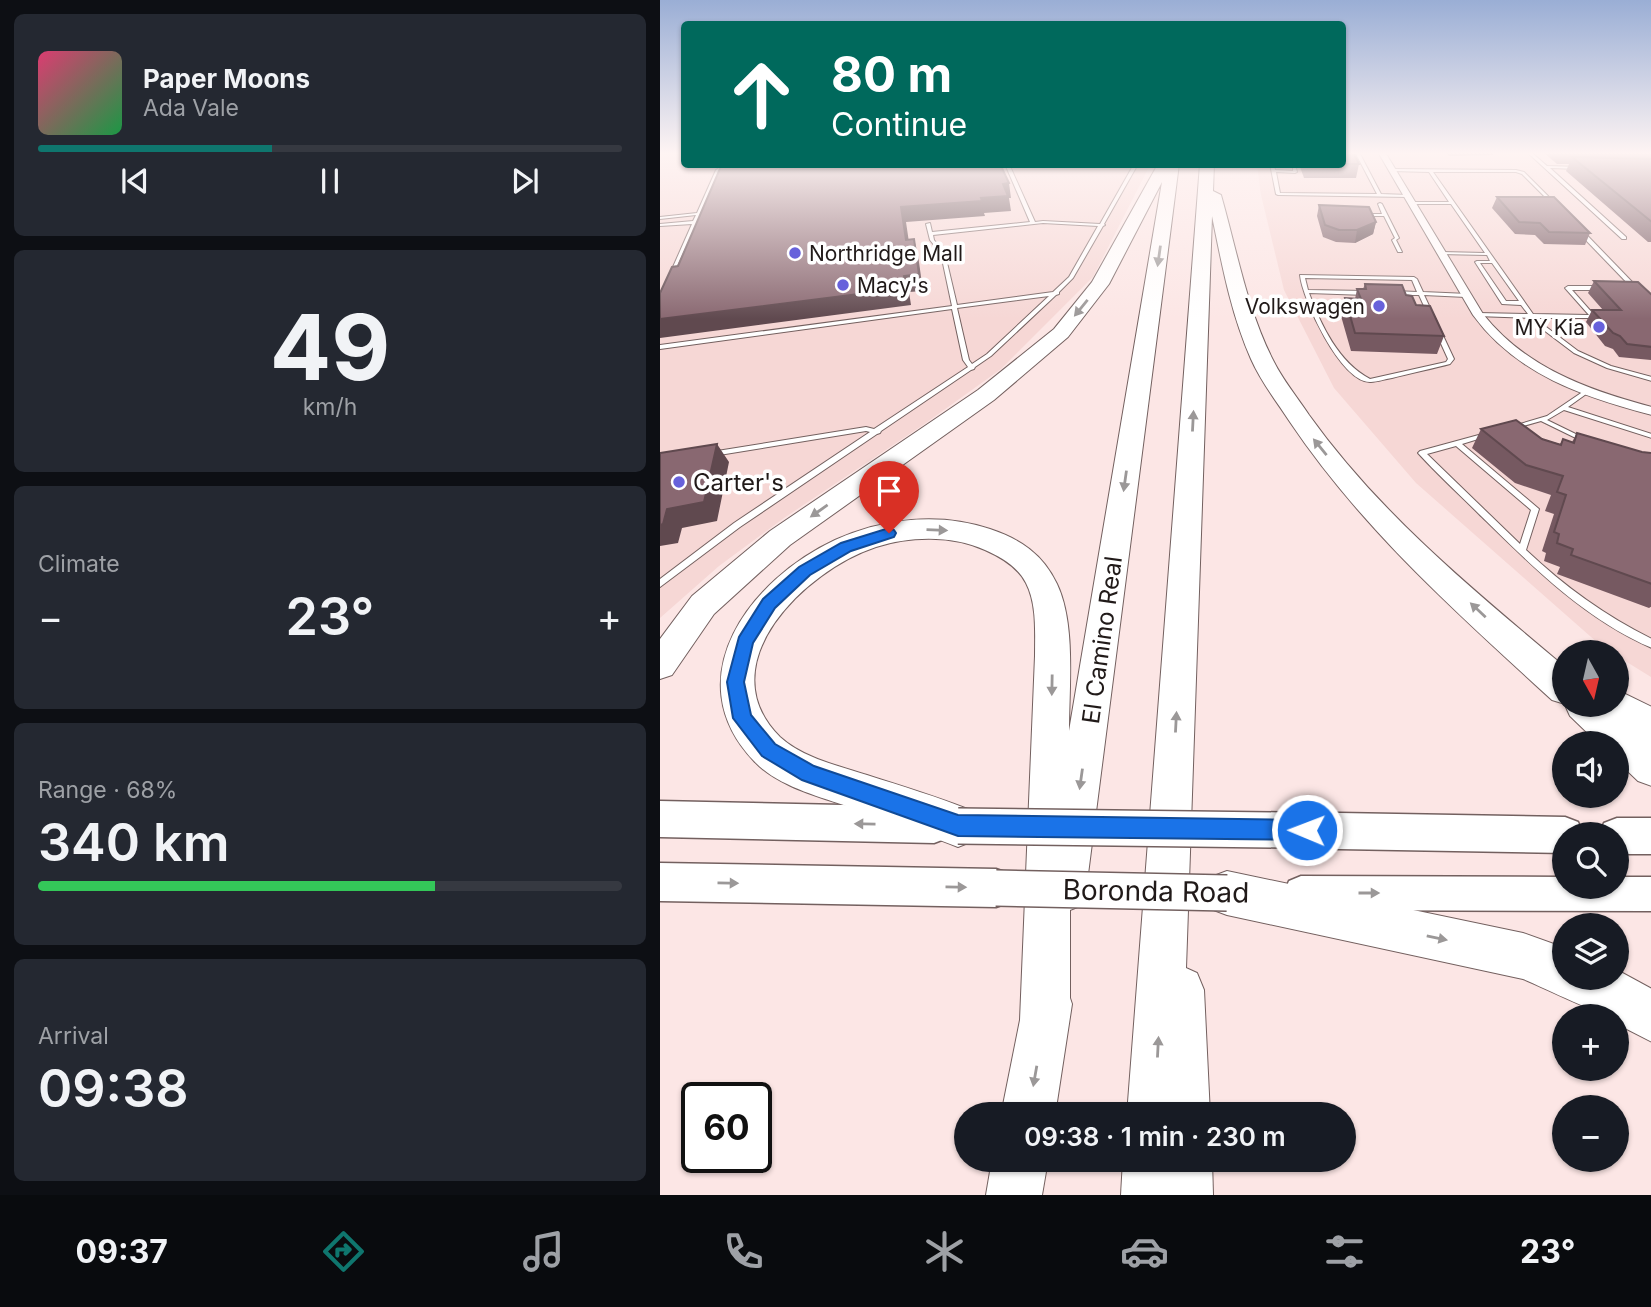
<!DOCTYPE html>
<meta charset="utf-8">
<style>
:root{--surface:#171b24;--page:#242831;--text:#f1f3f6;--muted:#9ea1a6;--line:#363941;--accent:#0f766e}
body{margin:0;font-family:Inter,sans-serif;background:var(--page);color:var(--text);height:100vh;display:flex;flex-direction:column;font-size:26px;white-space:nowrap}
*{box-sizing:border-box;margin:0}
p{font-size:23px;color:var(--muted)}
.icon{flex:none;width:38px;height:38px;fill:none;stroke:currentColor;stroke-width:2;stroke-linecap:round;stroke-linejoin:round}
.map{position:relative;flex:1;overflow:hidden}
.drawer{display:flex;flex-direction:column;gap:14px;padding:14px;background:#0d0f14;width:660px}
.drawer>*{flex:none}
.top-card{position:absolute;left:21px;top:21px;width:665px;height:147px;border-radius:7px;box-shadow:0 2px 5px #0004;background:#00695c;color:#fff;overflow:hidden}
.needle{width:46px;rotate:172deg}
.controls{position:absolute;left:892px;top:640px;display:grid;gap:14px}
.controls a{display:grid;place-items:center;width:77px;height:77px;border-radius:50%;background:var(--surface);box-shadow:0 2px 5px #0004;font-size:35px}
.speed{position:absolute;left:21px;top:1082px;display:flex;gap:14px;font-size:35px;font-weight:700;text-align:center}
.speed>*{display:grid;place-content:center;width:91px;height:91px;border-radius:50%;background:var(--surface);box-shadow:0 2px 5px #0004;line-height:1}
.speed .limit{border:4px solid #111;border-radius:10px;background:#fff;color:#111}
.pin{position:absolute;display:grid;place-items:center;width:60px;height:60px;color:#fff;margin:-72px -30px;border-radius:50% 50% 50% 0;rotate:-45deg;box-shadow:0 0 7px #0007}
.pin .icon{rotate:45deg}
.me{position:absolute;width:77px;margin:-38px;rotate:271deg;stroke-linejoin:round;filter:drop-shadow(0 0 5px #0008)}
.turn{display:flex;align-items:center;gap:24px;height:147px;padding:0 35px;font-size:32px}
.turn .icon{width:91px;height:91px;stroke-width:2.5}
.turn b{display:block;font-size:49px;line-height:60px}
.big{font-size:52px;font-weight:600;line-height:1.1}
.drawer .tile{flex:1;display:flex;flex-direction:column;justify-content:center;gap:10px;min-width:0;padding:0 24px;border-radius:10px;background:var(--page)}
.drawer .dial{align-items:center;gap:0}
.dial b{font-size:91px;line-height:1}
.song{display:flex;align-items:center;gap:21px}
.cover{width:84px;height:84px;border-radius:10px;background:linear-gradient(135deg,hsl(340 70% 55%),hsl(140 70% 35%))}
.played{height:7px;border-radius:4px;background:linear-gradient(90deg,var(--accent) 40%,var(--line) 40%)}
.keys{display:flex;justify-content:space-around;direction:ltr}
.heat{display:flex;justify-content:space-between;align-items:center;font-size:38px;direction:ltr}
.charge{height:10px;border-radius:5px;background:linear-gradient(90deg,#34c759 68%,var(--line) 0)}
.trip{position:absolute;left:294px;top:1102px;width:402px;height:70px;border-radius:35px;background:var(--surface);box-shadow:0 2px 5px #0004;font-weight:600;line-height:70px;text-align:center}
.tab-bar{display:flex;height:112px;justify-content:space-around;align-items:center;background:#090b0e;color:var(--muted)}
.tab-bar .icon{width:49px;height:49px}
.tab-bar .on{color:var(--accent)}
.tab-bar b{font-size:32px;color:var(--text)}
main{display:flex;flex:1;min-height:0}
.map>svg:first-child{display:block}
.built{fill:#f6d7d5}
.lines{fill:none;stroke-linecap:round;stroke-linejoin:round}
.lane-casing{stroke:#73605f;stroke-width:2}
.street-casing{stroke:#73605f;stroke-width:2}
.secondary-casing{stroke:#73605f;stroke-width:3}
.primary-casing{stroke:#73605f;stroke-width:3}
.highway-casing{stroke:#73605f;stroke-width:2}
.lane{fill:#fff;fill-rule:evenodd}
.street{fill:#fff;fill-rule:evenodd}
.secondary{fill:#fff;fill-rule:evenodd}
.primary{fill:#fff;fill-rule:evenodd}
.highway{fill:#fff;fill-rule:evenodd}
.primary-bridge-casing{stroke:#73605f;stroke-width:38;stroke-linecap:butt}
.primary-bridge{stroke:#fff;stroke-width:35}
.wall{fill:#765961}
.shaded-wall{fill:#60494f}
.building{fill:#896871;stroke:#60494f;stroke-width:2}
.oneway{fill:#9b9898}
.route{fill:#1a73e8;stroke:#114b97;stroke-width:2}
.poi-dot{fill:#6761db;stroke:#fff;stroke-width:2.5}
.labels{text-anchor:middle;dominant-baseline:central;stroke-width:7;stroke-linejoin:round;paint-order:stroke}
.far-poi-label{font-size:21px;fill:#211a19;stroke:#fff;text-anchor:start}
.poi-label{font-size:24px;fill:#211a19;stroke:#fff;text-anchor:start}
.street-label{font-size:24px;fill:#211a19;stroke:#fff}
.near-street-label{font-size:28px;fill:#211a19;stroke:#fff}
</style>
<main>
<section class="drawer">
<div class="tile">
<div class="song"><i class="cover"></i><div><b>Paper Moons</b><p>Ada Vale</p></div></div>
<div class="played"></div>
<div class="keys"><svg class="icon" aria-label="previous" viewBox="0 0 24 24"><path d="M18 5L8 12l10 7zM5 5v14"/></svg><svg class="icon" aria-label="pause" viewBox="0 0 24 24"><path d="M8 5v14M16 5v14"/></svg><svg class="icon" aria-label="next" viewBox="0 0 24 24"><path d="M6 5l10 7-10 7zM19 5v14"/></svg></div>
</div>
<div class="tile dial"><b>49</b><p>km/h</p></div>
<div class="tile"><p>Climate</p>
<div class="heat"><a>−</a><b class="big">23°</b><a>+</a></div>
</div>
<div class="tile"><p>Range · 68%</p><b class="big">340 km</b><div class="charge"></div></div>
<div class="tile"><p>Arrival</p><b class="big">09:38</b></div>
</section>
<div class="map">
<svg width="992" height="1195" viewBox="0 0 992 1195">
<rect width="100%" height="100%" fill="#fce6e5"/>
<g class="built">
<polygon points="0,152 24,152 24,164 490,165 433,277 341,369 263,425 124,518 59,566 0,618"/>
<polygon points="683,152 991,152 991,677 957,656 957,653 939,644 756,483 674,388 624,290 601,195 597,165 682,164"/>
</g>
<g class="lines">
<g class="lane-casing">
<g id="lane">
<polygon points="695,152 699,152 721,194 748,195 749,197 618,195 616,194 610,164 614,164 615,170 633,171 633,167 636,168 637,172 635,173 616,172 620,193 717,194"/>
<polygon points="867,152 871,152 887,166 921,167 920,169 890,168 966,237 966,239 962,239"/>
<polygon points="65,164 70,164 60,171 13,275 9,276 32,224 0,226 0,224 33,221 36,215 0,219 0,217 37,213 56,170"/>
<path d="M345,164h4l26,58 8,-1 57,3 34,-60h4l-34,60 1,1 -2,1 -30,52 -14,14v2l-3,1 -65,61 -16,11 -1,2 -3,1 -90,61 -1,2 -3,1 -137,93 -80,60v-8l74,-56 136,-91 -4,-1 -153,25h-2v-4l155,-25 8,2 94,-62 -5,-7 -11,-51 -292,40v-4l292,-39 -11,-52 -11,-14 -4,-16 4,-1 2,9 98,-10zM383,223l55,3 -29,51 -16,15 -96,13 -12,-51 -11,-14 -1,-5zM389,296l-62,58 -15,10 -3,-4 -12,-52z"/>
<path d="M733,169l123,1 8,2 32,32v2h-2l-32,-32 -6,-2h-83l100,142 56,1 -24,-27 3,-2h33l3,2 -3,2h-29l23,26v2h-60l2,2 41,31 33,15 41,11v4l-45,-13 -33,-15 -41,-31 -3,-4 -54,-2 -1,-1 3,-2 50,1 -7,-9 -19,-1 -27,-42 2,-1h13l-3,-6 -48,-1v-2h2l44,1 -34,-49h-40l1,-2h37l-20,-30 -37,-1zM820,263h12l27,38h-13z"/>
<polygon points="720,203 722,204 739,238 736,240 742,252 738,252 732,240 735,238 724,216 702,216 700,215 702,214 722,214 718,204"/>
<polygon points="917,229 921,229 977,287 977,289 973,289 917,231"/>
<path d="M640,275l114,2 3,2 6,13 45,2v2l-2,1 -42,-2 30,64 -4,5c-19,5 -39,9 -58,14 -7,1 -15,4 -21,4 -30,2 -69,-84 -71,-107zM645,278l107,2 5,12 -23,-1 -3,2 3,2h25l29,64 -2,3 -76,17c-32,-17 -49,-54 -61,-86l57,2 3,-2 -3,-2 -58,-1z"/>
<polygon points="927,389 929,390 929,392 908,407 992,434 992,438 904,410 887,420 928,440 928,442 924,442 881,421 853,429 850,427 887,416"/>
<path d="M826,433l3,2 -1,1 -26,8 77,65 -13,41c38,36 79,66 126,89v9c-68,-29 -122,-84 -173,-134 -20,-20 -42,-40 -61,-61l2,-2zM796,446l75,64 -11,34 -93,-90z"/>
</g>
</g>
<g class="street-casing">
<path id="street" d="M718,152h7l98,162c42,53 104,76 169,93v8c-69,-18 -136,-41 -179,-100z"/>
</g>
<g class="secondary-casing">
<polygon id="secondary" points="641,876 905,877 905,887 957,887 957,877 992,877 992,911 641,910 629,905 624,893 629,881"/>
</g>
<g class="primary-casing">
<g id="primary">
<polygon points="0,801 274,807 287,812 292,825 287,838 274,843 0,837"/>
<polygon points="622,812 905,817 918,822 923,835 905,835 905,853 622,848 609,843 604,830 609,817"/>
<polygon points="957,818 992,818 992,854 957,854 957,835 939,835 944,823"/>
<polygon points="0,863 336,869 350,874 355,888 350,902 336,907 0,901"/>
</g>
</g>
<g class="highway-casing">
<g id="highway">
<path d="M498,164h21l-93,726 -6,16 -10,4v88l2,6 -17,111h-54l19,-95 15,-364c0,-24 2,-52 -9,-73 -8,-16 -25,-26 -41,-33 -33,-15 -75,-14 -109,-3 -70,23 -169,117 -96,190 23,21 59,29 87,38 35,11 71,22 106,36l6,15 -6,15 -15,6c-36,-14 -73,-27 -109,-40 -31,-11 -72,-21 -95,-46 -79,-83 -3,-182 81,-221 48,-22 105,-28 155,-11 30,10 53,25 67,55 19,40 12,103 12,147l93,-549 -53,102 -41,53 -74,63 -204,145 -76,69 -42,61 -12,4v-40l32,-43 78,-65 208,-141 76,-61 38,-47z"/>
<path d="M540,164h14l-1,27 8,4c16,56 26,115 53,167 9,18 23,35 35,53 70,98 164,175 256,252v37l-13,-4c-94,-86 -190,-171 -262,-278 -13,-20 -29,-40 -39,-63 -20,-45 -29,-94 -39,-143l-26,752 11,5 7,17 6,125h-83z"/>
<polygon points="957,690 992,707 992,786 978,781 957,761 957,744 939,744 910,716 905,705 957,705"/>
<path d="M567,871l296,62 42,15v30h52v-8l35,19v53l-35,-18v-7c-15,0 -74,-30 -94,-38l-296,-64 -16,-6 -6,-16 6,-16z"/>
<polygon points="332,1160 388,1160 382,1195 326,1195"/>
<polygon points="463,1160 552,1160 553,1195 461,1195"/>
</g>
</g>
<use href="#lane" class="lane"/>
<use href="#street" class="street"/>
<use href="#secondary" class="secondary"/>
<use href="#primary" class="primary"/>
<use href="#highway" class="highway"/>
<g class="primary-bridge-casing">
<g id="primary-bridge">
<polyline points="298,826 622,830"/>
<polyline points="336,888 567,893"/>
</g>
</g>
<use href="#primary-bridge" class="primary-bridge"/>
</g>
<g class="wall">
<polygon points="786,152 834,152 833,155 789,156"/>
<polygon points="883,152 992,152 992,242 988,242 906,171 909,164 897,164"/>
<polygon points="639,164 699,164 696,178 644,178"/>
<polygon points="837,197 930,233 925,245 884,244 875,235 855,234 832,208"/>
<polygon points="659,205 716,222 713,234 695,243 676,242 663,237 657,216"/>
<polygon points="934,281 992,295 992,360 959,357 953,349 945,346 926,322 932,310 943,310 928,293"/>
<polygon points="705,284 746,295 784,336 777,354 691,351 681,316 685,298 695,299 697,289 703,289"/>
<polygon points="821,429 882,439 900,444 903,439 912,442 917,433 982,452 992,453 992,606 989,608 897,574 900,567 884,561 886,553 882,551 894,514 885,511 891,495 855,483 812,448"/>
</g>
<g class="shaded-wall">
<polygon points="349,183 351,198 349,198 351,211 324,213 325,216 246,222 251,256 246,240 241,207 321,198 343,184"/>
<polygon points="716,222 713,234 695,243 697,230"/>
<polygon points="254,239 258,255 263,291 249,292 251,305 0,338 0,319 244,276"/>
<polygon points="57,444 69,462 57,521 22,528 18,543 0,546 0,525 7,509"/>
</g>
<g class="building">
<polygon points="682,152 693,152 699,164 682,164"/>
<polygon points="912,157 992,159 992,222"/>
<polygon points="62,164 340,164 349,183 343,184 348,196 321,198 322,201 241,207 246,240 254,239 259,274 244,276 246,288 0,319 0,293 12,267 18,266"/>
<polygon points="837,197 894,197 930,233 889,232 880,223 859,222"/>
<polygon points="659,205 709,207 716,222 697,230 679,230 665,225"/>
<polygon points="934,281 978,282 992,295 992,347 967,344 960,336 953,333 932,310 961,310"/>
<polygon points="705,284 742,285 746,295 752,296 756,305 770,306 784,336 695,333 685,298 701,299 697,289 706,289"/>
<polygon points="856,420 882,439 901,445 903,439 914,443 917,433 982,452 992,453 992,584 911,555 913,549 897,543 899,534 894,532 906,495 897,492 903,476 866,465 821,429"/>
<polygon points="57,444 44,502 7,509 3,524 0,525 0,453"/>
</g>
<defs><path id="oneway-solid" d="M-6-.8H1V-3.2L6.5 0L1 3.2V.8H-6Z" transform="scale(1.75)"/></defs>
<g class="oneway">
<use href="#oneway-solid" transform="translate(499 256) rotate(98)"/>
<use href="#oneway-solid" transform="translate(421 308) rotate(129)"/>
<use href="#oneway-solid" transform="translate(533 421) rotate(-87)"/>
<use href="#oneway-solid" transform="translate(660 447) rotate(-129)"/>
<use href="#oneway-solid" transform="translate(465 481) rotate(98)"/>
<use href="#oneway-solid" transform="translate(159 511) rotate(145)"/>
<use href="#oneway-solid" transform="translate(277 530) rotate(2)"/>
<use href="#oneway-solid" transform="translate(818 610) rotate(-137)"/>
<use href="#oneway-solid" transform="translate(392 685) rotate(91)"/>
<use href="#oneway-solid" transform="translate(516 722) rotate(-87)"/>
<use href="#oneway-solid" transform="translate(421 779) rotate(98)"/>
<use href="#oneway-solid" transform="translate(205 824) rotate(-179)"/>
<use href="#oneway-solid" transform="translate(68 883) rotate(1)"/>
<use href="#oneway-solid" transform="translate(296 887) rotate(1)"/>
<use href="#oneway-solid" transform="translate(709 893)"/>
<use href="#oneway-solid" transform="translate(777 938) rotate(12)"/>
<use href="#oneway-solid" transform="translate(498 1047) rotate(-87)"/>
<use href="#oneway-solid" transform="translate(375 1076) rotate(100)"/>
</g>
<linearGradient id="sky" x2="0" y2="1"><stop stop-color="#9aaed5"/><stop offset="0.48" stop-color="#fef4f3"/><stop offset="1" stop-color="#fef4f3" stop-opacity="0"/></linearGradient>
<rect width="992" height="319" fill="url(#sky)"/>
<polygon class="route" points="229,528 234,530 236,533 234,537 191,551 150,575 115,608 93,643 84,682 91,715 115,744 154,766 298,815 647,820 655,823 658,830 655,837 647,840 298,836 142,780 102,756 73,718 67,682 79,637 103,599 139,567 181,543"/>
<g class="poi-dot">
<circle cx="135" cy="253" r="7"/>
<circle cx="183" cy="285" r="7"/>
<circle cx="719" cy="306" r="7"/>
<circle cx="939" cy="327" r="7"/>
<circle cx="19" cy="482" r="7"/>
</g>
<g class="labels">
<g class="far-poi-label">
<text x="149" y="253">Northridge Mall</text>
<text x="197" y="285">Macy's</text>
<text x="705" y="306" text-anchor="end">Volkswagen</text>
<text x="925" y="327" text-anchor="end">MY Kia</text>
</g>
<g class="poi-label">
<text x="33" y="482">Carter's</text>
</g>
<g class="street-label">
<text transform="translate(442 640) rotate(-82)">El Camino Real</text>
</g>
<g class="near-street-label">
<text transform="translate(496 891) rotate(1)">Boronda Road</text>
</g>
</g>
</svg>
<div class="controls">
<a><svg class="needle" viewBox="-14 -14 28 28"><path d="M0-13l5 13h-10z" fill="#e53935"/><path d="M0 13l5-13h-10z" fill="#9ea1a6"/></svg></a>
<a><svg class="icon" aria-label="sound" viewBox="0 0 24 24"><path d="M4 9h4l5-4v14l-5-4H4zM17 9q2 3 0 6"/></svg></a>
<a><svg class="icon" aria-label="search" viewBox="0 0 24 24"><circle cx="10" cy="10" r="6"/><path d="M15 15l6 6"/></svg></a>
<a><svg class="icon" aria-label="layers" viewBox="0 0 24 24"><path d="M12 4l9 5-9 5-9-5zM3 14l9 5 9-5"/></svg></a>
<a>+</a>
<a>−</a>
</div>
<div class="speed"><div class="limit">60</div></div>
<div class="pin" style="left:229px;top:533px;background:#d93025"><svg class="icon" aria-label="arrive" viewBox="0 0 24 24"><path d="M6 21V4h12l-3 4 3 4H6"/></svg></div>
<svg class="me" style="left:647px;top:830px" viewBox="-20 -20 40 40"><circle r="17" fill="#1a73e8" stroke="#fff" stroke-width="3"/><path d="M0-11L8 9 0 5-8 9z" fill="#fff"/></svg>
<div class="trip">09:38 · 1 min · 230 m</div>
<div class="top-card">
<div class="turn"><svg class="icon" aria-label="ahead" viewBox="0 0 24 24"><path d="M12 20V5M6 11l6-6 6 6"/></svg><div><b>80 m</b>Continue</div></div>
</div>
</div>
</main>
<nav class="tab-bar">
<b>09:37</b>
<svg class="icon on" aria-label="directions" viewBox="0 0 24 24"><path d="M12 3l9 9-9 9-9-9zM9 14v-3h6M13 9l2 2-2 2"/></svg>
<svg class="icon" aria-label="music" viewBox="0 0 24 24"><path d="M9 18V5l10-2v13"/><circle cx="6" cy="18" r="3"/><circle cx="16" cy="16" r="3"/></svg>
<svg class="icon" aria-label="phone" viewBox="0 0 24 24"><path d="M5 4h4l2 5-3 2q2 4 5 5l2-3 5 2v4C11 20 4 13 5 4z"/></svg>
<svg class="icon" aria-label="climate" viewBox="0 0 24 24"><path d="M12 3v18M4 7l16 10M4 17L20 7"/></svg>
<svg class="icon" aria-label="car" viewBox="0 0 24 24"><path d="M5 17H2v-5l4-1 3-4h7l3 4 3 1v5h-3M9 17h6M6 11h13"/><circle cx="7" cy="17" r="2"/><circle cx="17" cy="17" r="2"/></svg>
<svg class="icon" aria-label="filters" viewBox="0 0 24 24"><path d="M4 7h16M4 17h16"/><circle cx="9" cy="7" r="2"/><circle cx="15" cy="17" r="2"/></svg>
<b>23°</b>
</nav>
